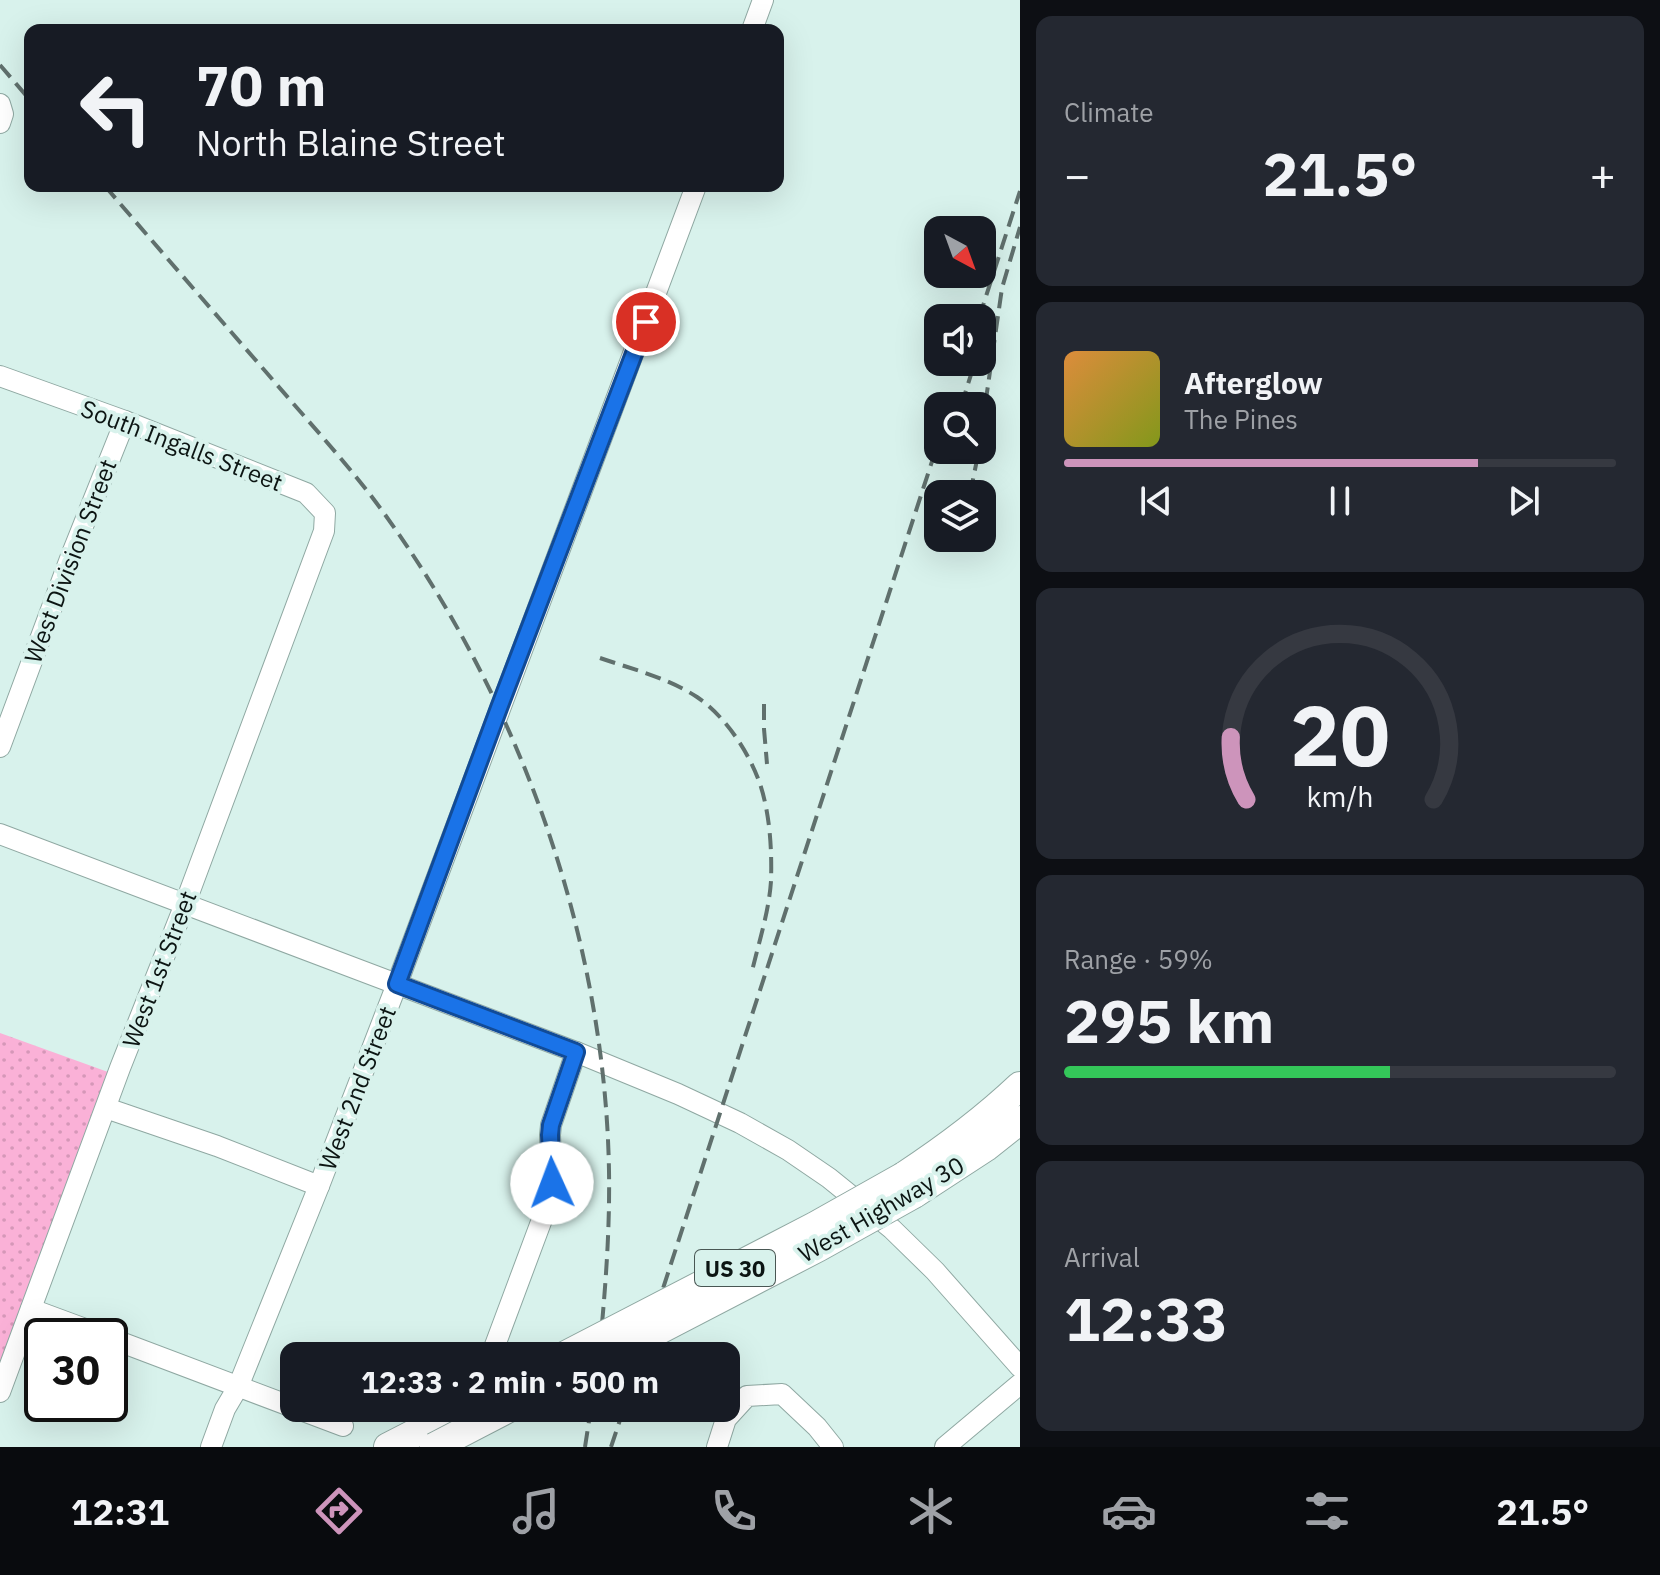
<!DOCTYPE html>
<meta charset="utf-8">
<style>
:root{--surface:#171b24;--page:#242831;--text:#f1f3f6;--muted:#9ea1a6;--line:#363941;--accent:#cd94bb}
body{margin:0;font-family:"IBM Plex Sans",sans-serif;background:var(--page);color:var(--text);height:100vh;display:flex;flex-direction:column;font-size:30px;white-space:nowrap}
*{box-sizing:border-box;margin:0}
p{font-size:26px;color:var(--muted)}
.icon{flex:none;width:44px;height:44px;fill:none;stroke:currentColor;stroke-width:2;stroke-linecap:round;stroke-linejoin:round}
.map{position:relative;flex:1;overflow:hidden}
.sheet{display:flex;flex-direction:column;gap:16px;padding:16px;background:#0d0f14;width:640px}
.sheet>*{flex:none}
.hud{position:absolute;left:24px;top:24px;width:760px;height:168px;border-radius:16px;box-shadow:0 8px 32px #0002;background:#171b24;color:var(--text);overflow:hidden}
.needle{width:52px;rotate:139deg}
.buttons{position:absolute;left:924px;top:216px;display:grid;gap:16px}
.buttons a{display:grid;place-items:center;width:72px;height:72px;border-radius:16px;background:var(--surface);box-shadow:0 8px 32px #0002;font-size:40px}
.speed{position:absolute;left:24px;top:1318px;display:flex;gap:16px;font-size:40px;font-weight:700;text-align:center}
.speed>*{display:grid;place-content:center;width:104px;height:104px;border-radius:50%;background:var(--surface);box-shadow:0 8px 32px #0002;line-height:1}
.speed .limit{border:4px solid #111;border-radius:12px;background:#fff;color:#111}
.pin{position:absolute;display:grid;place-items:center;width:68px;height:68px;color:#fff;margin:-34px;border:4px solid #fff;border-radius:50%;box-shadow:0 2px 8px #0007}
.me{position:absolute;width:88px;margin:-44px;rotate:358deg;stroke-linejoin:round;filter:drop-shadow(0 0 6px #0008)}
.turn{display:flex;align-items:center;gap:28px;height:168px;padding:0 40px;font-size:36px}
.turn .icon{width:104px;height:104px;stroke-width:2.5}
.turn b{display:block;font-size:56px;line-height:68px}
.big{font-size:60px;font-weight:800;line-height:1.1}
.sheet .card{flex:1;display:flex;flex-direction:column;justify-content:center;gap:12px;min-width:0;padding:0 28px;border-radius:16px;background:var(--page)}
.sheet .dial{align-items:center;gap:0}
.dial svg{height:208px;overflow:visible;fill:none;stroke:var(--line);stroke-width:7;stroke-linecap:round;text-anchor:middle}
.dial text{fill:var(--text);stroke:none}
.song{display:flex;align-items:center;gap:24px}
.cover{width:96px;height:96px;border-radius:12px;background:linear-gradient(135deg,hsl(30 70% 55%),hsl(70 70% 35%))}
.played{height:8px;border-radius:4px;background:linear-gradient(90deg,var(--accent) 75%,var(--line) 75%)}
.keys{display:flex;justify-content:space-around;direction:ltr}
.heat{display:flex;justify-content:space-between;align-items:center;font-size:44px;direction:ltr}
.charge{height:12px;border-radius:6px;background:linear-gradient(90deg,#34c759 59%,var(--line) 0)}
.trip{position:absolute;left:280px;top:1342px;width:460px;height:80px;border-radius:16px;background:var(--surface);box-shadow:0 8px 32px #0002;font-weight:800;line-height:80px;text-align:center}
.tabs{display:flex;height:128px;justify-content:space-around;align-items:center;background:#090b0e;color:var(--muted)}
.tabs .icon{width:56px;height:56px}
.tabs .active{color:var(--accent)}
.tabs b{font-size:36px;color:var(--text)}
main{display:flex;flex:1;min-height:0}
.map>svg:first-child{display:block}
.park{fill:url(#park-dots)}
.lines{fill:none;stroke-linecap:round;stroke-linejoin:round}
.minor-casing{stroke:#8fa8a2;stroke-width:22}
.highway-casing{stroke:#8fa8a2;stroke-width:30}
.minor{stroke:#fff;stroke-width:20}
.highway{stroke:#fff;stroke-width:28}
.rail{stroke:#60706d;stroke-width:4;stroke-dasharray:16 8;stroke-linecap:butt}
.highway-bridge-casing{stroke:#8fa8a2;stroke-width:30;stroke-linecap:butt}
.highway-bridge{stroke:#fff;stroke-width:28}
.route-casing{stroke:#114b97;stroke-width:20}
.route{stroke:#1a73e8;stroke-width:14}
.labels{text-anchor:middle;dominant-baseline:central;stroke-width:8;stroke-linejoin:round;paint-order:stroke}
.shield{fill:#d8f2ec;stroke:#495754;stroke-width:2}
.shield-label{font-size:22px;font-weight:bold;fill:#0c1513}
.street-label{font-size:24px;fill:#0c1513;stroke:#d8f2ec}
</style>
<main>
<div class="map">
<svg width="1020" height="1447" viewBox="0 0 1020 1447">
<defs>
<pattern id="park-dots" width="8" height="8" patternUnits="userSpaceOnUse" patternTransform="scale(2)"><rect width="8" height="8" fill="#fab1d7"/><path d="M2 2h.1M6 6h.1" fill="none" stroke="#d597b8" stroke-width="1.8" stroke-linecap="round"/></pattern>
</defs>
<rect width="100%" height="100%" fill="#d8f2ec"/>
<polygon class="park" points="0,1033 108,1072 0,1372"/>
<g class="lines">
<g class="minor-casing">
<g id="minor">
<polyline points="752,30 763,0"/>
<polyline points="0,104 3,114 0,123"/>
<polyline points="0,376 125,421 306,493 325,513 324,531 185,904 120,1068 0,1392"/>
<polyline points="0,747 71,556 125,421"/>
<polyline points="0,834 576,1052 678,1094 740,1123 788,1150 829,1178 892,1229 935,1271 1020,1367"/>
<polyline points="106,1108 217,1146 319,1186"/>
<polyline points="31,1309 104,1336"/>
<polyline points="110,1338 343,1426"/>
<polyline points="491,1356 547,1206 552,1183 550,1135 551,1125 576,1052"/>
<polyline points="211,1447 225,1409 238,1387 319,1186 397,984 696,186"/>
<polyline points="717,1447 726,1419 747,1396 782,1394 817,1427 833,1447"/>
<polyline points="945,1447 1020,1384"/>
</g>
</g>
<g class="highway-casing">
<g id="highway">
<path d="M904,1176c41,-27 80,-56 116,-90"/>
<polyline points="914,1194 986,1147 1020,1120"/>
<polyline points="388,1447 464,1408"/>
</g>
</g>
<use href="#minor" class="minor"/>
<use href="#highway" class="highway"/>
<g class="rail">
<polyline points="0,65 30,100"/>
<path d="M105,186c53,62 107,124 161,186 34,40 70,79 103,121 145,191 236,437 240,678 1,62 -4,123 -10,185"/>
<polyline points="979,318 1020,191"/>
<polyline points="961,406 975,362"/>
<polyline points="982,427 1002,288 1020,227"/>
<polyline points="970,494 979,450"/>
<polyline points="956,543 957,538"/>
<path d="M600,658c32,11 68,20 97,39 28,19 52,55 63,87 10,30 12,66 11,97 -2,30 -12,61 -19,90"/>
<polyline points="764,704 764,729 767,764"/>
<polyline points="641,1356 938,443"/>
<polyline points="585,1447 591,1408"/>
<polyline points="611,1447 624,1408"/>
</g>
<g class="highway-bridge-casing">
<g id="highway-bridge">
<polyline points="564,1356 815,1226 904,1176"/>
<polyline points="609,1356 819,1247 914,1194"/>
<polyline points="434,1447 509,1408"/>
</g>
</g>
<use href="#highway-bridge" class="highway-bridge"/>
</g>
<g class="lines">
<g class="route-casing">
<polyline id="route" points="552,1183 550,1135 551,1125 576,1052 397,984 499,708 646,322"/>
</g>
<use href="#route" class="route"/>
</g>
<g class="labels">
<rect class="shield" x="695" y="1250" width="80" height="36" rx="6"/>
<g class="shield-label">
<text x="735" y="1268">US 30</text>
</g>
<g class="street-label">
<text transform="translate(182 445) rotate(21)">South Ingalls Street</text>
<text transform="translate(70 561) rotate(-69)">West Division Street</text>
<text transform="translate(159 969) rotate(-69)">West 1st Street</text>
<text transform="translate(357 1088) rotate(-69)">West 2nd Street</text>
<text transform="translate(881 1209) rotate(-30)">West Highway 30</text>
</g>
</g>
</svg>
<div class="buttons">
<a><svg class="needle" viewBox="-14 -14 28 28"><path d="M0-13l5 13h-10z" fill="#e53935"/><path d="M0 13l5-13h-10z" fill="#9ea1a6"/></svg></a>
<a><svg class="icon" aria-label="sound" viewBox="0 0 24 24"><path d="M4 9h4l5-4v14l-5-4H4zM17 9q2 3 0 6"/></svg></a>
<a><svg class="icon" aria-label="search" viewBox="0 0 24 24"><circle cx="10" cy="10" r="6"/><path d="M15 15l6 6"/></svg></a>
<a><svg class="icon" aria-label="layers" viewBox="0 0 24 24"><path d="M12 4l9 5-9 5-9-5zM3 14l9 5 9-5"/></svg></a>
</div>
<div class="speed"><div class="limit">30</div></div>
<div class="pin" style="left:646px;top:322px;background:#d93025"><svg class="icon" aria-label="arrive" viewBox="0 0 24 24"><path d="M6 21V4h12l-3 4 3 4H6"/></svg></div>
<svg class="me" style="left:552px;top:1183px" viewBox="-20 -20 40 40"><circle r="19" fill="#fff"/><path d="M0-13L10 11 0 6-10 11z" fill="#1a73e8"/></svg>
<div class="trip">12:33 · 2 min · 500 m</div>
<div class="hud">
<div class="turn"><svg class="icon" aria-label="left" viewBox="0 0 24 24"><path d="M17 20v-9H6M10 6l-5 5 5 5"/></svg><div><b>70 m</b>North Blaine Street</div></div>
</div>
</div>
<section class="sheet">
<div class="card"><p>Climate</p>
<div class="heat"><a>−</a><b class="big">21.5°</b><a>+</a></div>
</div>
<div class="card">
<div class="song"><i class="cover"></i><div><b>Afterglow</b><p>The Pines</p></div></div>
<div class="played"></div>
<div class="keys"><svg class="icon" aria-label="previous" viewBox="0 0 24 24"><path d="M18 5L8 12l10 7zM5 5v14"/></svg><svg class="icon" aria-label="pause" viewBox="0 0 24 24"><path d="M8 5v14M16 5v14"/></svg><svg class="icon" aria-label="next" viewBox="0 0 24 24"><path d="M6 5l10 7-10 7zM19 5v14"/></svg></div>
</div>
<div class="card dial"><svg viewBox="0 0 100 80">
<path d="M14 69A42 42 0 1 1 86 69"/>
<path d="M14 69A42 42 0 0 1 8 45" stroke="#cd94bb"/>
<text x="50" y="56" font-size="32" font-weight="700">20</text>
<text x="50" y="72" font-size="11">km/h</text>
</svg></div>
<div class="card"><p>Range · 59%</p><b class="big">295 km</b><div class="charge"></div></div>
<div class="card"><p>Arrival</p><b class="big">12:33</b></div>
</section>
</main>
<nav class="tabs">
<b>12:31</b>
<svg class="icon active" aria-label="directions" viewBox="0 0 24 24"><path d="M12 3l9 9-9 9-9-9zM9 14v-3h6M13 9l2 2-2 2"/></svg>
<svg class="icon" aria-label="music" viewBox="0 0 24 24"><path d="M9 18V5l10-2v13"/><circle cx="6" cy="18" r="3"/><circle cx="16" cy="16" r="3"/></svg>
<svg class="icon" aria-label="phone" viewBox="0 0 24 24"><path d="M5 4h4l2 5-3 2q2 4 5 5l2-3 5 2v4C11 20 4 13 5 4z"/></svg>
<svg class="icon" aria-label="climate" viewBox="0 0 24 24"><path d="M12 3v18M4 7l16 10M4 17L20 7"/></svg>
<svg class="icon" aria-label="car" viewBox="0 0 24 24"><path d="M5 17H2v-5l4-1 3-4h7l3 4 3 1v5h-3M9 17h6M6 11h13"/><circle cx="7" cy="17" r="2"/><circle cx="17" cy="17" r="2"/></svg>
<svg class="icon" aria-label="filters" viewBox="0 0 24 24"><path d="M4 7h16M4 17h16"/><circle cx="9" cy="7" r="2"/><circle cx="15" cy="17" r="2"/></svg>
<b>21.5°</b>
</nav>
